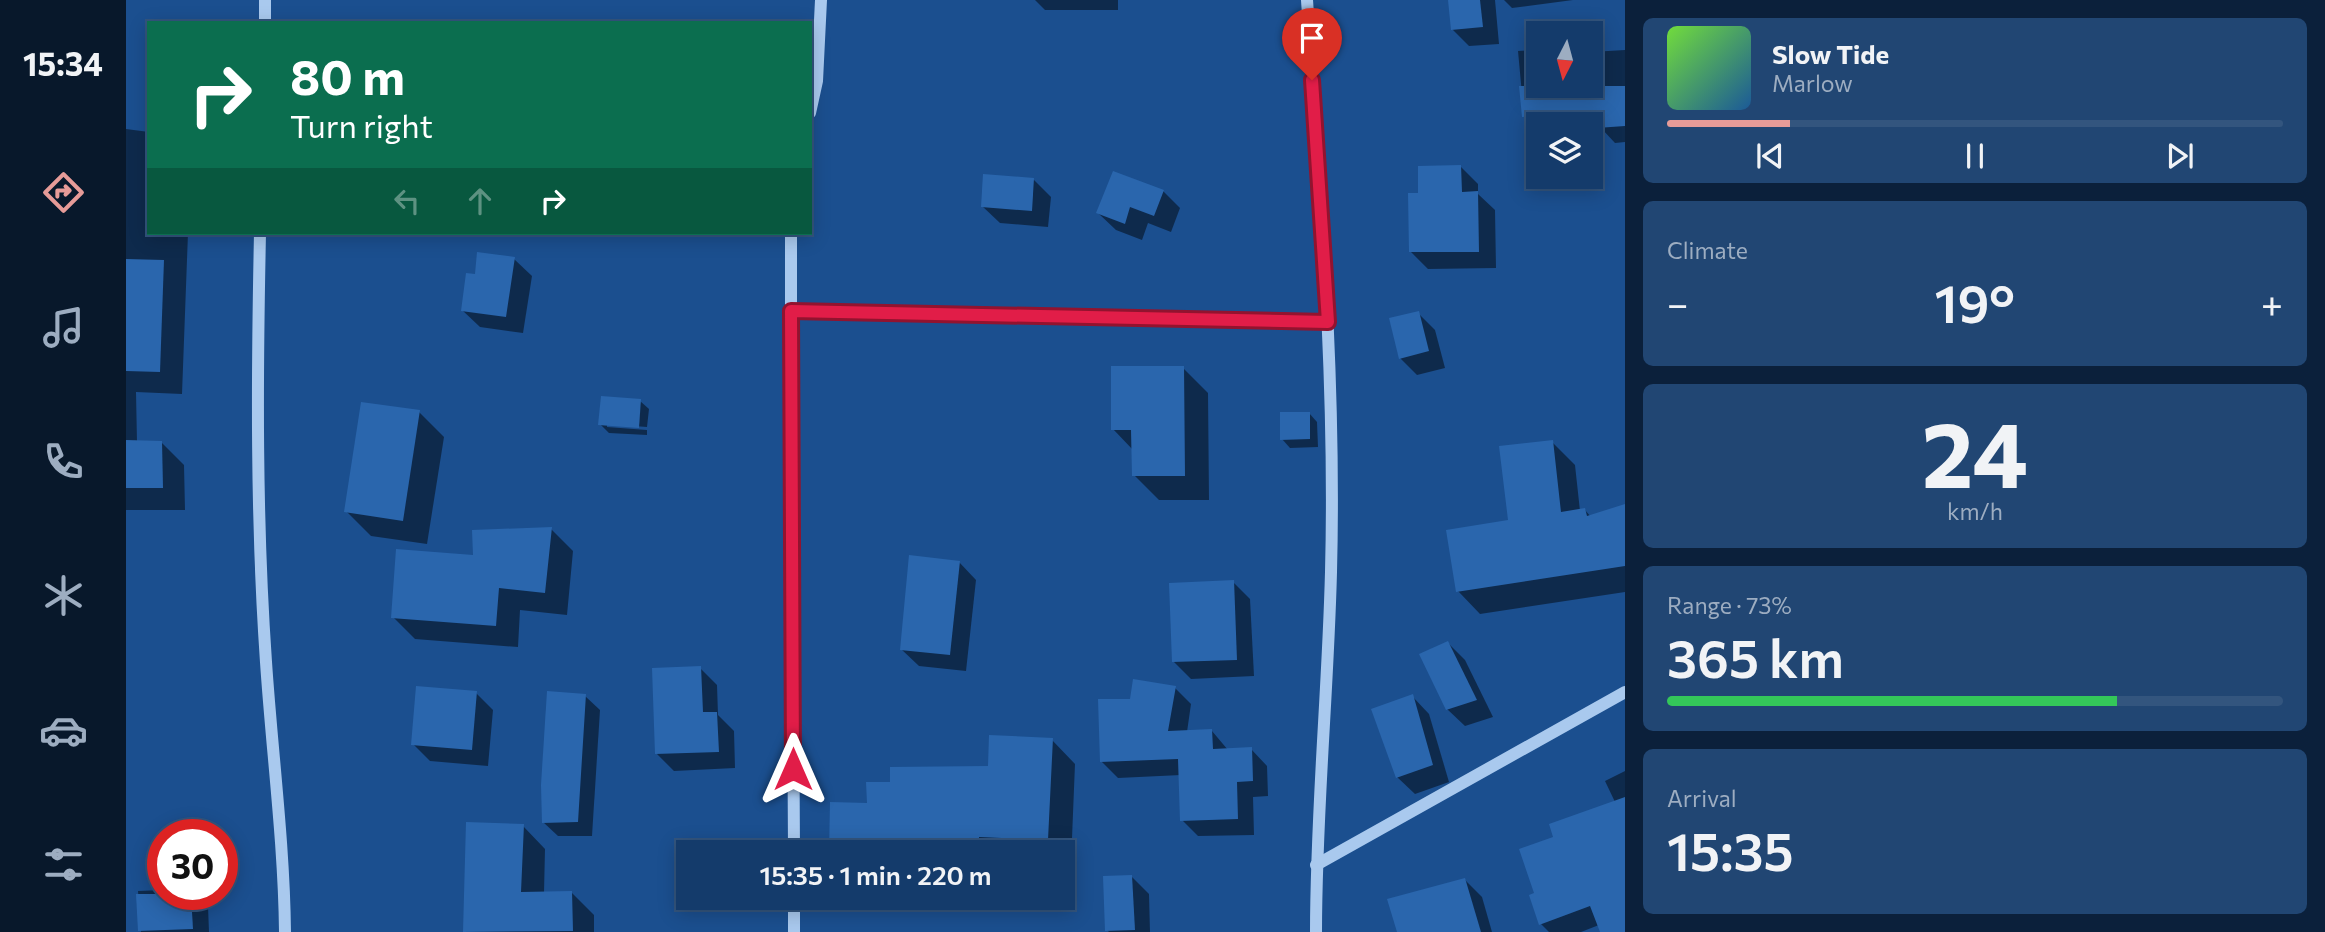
<!DOCTYPE html>
<meta charset="utf-8">
<style>
:root{--surface:#143b6b;--page:#214673;--text:#f1f3f6;--muted:#9dadc1;--line:#33557e;--accent:#e69b98}
body{margin:0;font-family:Commissioner,sans-serif;background:var(--page);color:var(--text);height:100vh;display:flex;flex-direction:column;font-size:26px;white-space:nowrap}
*{box-sizing:border-box;margin:0}
p{font-size:23px;color:var(--muted)}
.icon{flex:none;width:38px;height:38px;fill:none;stroke:currentColor;stroke-width:2;stroke-linecap:round;stroke-linejoin:round}
.map{position:relative;flex:1;overflow:hidden}
.panel{display:flex;flex-direction:column;gap:18px;padding:18px;background:#0b203b;width:700px}
.panel>*{flex:none}
.hud{position:absolute;left:21px;top:21px;width:665px;height:214px;border-radius:0px;box-shadow:0 4px 18px #0003,0 0 0 2px var(--line);background:#0b6e4f;color:#fff;overflow:hidden}
.needle{width:46px;rotate:186deg}
.controls{position:absolute;left:1400px;top:21px;display:grid;gap:14px}
.controls a{display:grid;place-items:center;width:77px;height:77px;border-radius:0px;background:var(--surface);box-shadow:0 4px 18px #0003,0 0 0 2px var(--line);font-size:35px}
.speed{position:absolute;left:21px;top:819px;display:flex;gap:14px;font-size:35px;font-weight:700;text-align:center}
.speed>*{display:grid;place-content:center;width:91px;height:91px;border-radius:50%;background:var(--surface);box-shadow:0 4px 18px #0003,0 0 0 2px var(--line);line-height:1}
.speed .limit{border:10px solid #d22;background:#fff;color:#111}
.pin{position:absolute;display:grid;place-items:center;width:60px;height:60px;color:#fff;margin:-72px -30px;border-radius:50% 50% 50% 0;rotate:-45deg;box-shadow:0 0 7px #0007}
.pin .icon{rotate:45deg}
.me{position:absolute;width:77px;margin:-38px;rotate:0deg;stroke-linejoin:round;filter:drop-shadow(0 0 5px #0008)}
.turn{display:flex;align-items:center;gap:24px;height:147px;padding:0 28px;font-size:32px}
.turn .icon{width:91px;height:91px;stroke-width:2.5}
.turn b{display:block;font-size:49px;line-height:60px}
.lanes{display:flex;align-items:center;height:66px;padding:0 28px;background:#0003;justify-content:center;gap:35px;direction:ltr}
.lanes .off{opacity:.35}
.big{font-size:52px;font-weight:600;line-height:1.1}
.panel .tile{flex:1;display:flex;flex-direction:column;justify-content:center;gap:10px;min-width:0;padding:0 24px;border-radius:10px;background:var(--page)}
.panel .dial{align-items:center;gap:0}
.dial b{font-size:91px;line-height:1}
.song{display:flex;align-items:center;gap:21px}
.cover{width:84px;height:84px;border-radius:10px;background:linear-gradient(135deg,hsl(100 70% 55%),hsl(210 70% 35%))}
.played{height:7px;border-radius:4px;background:linear-gradient(90deg,var(--accent) 20%,var(--line) 20%)}
.keys{display:flex;justify-content:space-around;direction:ltr}
.heat{display:flex;justify-content:space-between;align-items:center;font-size:38px;direction:ltr}
.charge{height:10px;border-radius:5px;background:linear-gradient(90deg,#34c759 73%,var(--line) 0)}
.trip{position:absolute;left:550px;top:840px;width:399px;height:70px;border-radius:0px;background:var(--surface);box-shadow:0 4px 18px #0003,0 0 0 2px var(--line);font-weight:600;line-height:70px;text-align:center}
main{display:flex;flex:1;min-height:0}
.dock{display:flex;flex-direction:column;width:126px;justify-content:space-around;align-items:center;background:#08182b;color:var(--muted)}
.dock .icon{width:49px;height:49px}
.dock .on{color:var(--accent)}
.dock b{font-size:32px;color:var(--text)}
.map>svg:first-child{display:block}
.shadow{fill:#0007}
.building{fill:#2a66ad}
.lines{fill:none;stroke-linecap:round;stroke-linejoin:round}
.minor{stroke:#a9c9ee;stroke-width:12}
.route-casing{stroke:#92132f;stroke-width:18}
.route{stroke:#e11d48;stroke-width:12}
</style>
<main>
<nav class="dock">
<b>15:34</b>
<svg class="icon on" aria-label="directions" viewBox="0 0 24 24"><path d="M12 3l9 9-9 9-9-9zM9 14v-3h6M13 9l2 2-2 2"/></svg>
<svg class="icon" aria-label="music" viewBox="0 0 24 24"><path d="M9 18V5l10-2v13"/><circle cx="6" cy="18" r="3"/><circle cx="16" cy="16" r="3"/></svg>
<svg class="icon" aria-label="phone" viewBox="0 0 24 24"><path d="M5 4h4l2 5-3 2q2 4 5 5l2-3 5 2v4C11 20 4 13 5 4z"/></svg>
<svg class="icon" aria-label="climate" viewBox="0 0 24 24"><path d="M12 3v18M4 7l16 10M4 17L20 7"/></svg>
<svg class="icon" aria-label="car" viewBox="0 0 24 24"><path d="M5 17H2v-5l4-1 3-4h7l3 4 3 1v5h-3M9 17h6M6 11h13"/><circle cx="7" cy="17" r="2"/><circle cx="17" cy="17" r="2"/></svg>
<svg class="icon" aria-label="filters" viewBox="0 0 24 24"><path d="M4 7h16M4 17h16"/><circle cx="9" cy="7" r="2"/><circle cx="15" cy="17" r="2"/></svg>
</nav>
<div class="map">
<svg width="1499" height="932" viewBox="0 0 1499 932">
<rect width="100%" height="100%" fill="#1b4f8f"/>
<g class="shadow">
<polygon points="909,0 992,0 992,10 919,10"/>
<polygon points="1323,0 1369,0 1373,44 1343,46 1326,29"/>
<polygon points="1378,0 1447,0 1386,8"/>
<polygon points="1412,50 1412,86 1465,86 1465,52 1499,50 1499,142 1489,143 1475,128 1465,129 1465,124 1412,124 1412,131 1398,116 1392,51"/>
<polygon points="0,129 23,132 23,233 62,233 56,394 10,392 11,442 35,442 58,465 59,510 0,510"/>
<polygon points="1335,167 1352,184 1352,194 1369,210 1370,268 1302,269 1285,252 1294,195"/>
<polygon points="908,180 925,197 922,227 874,223 856,206"/>
<polygon points="1037,191 1054,208 1045,232 1022,223 1016,240 990,230 972,213"/>
<polygon points="388,259 406,276 397,333 354,327 336,310 350,276"/>
<polygon points="1292,313 1309,330 1319,368 1291,375 1274,358"/>
<polygon points="1057,368 1082,393 1083,500 1033,500 1008,475 1007,450 987,429"/>
<polygon points="514,401 523,409 521,427 481,424 481,427 521,430 521,435 483,433 474,424"/>
<polygon points="293,412 318,437 301,544 245,536 220,511"/>
<polygon points="1183,413 1191,422 1192,447 1164,448 1156,439"/>
<polygon points="1426,442 1449,465 1454,511 1459,510 1465,517 1499,506 1499,592 1354,614 1332,591 1384,522"/>
<polygon points="425,529 447,551 441,615 394,610 392,647 289,639 267,617 349,556"/>
<polygon points="833,562 850,580 840,671 793,666 775,649"/>
<polygon points="1107,582 1124,599 1128,676 1065,679 1048,662"/>
<polygon points="1322,643 1339,660 1367,717 1339,726 1321,709"/>
<polygon points="574,668 591,685 592,715 608,731 609,768 548,771 531,754"/>
<polygon points="1049,688 1065,704 1061,732 1086,731 1102,750 1125,749 1141,766 1142,796 1127,797 1128,835 1072,836 1056,820 1055,775 992,778 975,761 1006,701"/>
<polygon points="350,693 367,710 362,766 304,761 287,744"/>
<polygon points="459,696 474,710 466,836 432,836 417,822"/>
<polygon points="1286,696 1303,714 1323,782 1289,794 1271,777"/>
<polygon points="926,740 949,764 945,863 936,862 936,852 704,852 705,804 742,805 766,784 863,768"/>
<polygon points="1499,771 1499,932 1476,932 1473,925 1455,932 1423,932 1415,924 1410,894 1429,838 1489,802 1479,781"/>
<polygon points="342,824 397,826 419,849 418,893 445,892 468,915 468,932 339,932"/>
<polygon points="1005,876 1023,894 1024,932 983,932 981,930"/>
<polygon points="1339,880 1356,897 1366,932 1272,932"/>
<polygon points="37,890 37,894 70,894 82,906 83,932 15,932 12,891"/>
</g>
<g class="building">
<polygon points="1322,0 1354,0 1357,27 1325,30"/>
<polygon points="1393,86 1499,86 1499,126 1471,128 1471,112 1396,117"/>
<polygon points="1335,165 1336,192 1352,191 1353,252 1283,252 1282,193 1292,193 1292,166"/>
<polygon points="987,171 1038,190 1028,216 1004,207 999,224 970,213"/>
<polygon points="857,174 908,178 906,211 855,207"/>
<polygon points="351,252 389,257 380,317 335,311 340,273 349,274"/>
<polygon points="0,259 38,260 34,372 0,371"/>
<polygon points="1293,311 1303,351 1273,359 1263,318"/>
<polygon points="985,366 1058,366 1059,476 1006,476 1005,430 985,430"/>
<polygon points="475,396 515,399 513,428 472,425"/>
<polygon points="235,402 294,410 277,521 218,512"/>
<polygon points="1154,412 1184,412 1184,439 1154,440"/>
<polygon points="0,440 36,441 37,488 0,488"/>
<polygon points="1427,440 1435,512 1459,508 1461,516 1499,504 1499,566 1330,592 1320,530 1382,520 1373,446"/>
<polygon points="426,527 419,593 373,588 370,626 265,618 270,549 347,555 346,530"/>
<polygon points="783,555 834,561 824,655 774,650"/>
<polygon points="1108,580 1111,660 1046,662 1043,583"/>
<polygon points="1322,641 1351,700 1320,710 1293,654"/>
<polygon points="575,666 577,712 591,712 593,752 529,754 526,668"/>
<polygon points="1007,679 1050,686 1042,731 1086,729 1087,749 1126,747 1127,781 1111,782 1112,819 1054,821 1052,759 974,762 972,699 1004,699"/>
<polygon points="290,686 351,691 346,750 285,745"/>
<polygon points="421,691 460,694 452,822 416,823 415,785"/>
<polygon points="1287,694 1307,765 1270,778 1245,709"/>
<polygon points="863,735 927,738 922,840 853,837 853,844 734,845 734,852 703,852 704,802 741,803 740,782 764,782 764,767 862,766"/>
<polygon points="1499,797 1499,932 1474,932 1464,906 1413,925 1403,895 1408,893 1393,849 1427,837 1423,824"/>
<polygon points="340,822 398,824 395,892 446,891 447,931 337,932"/>
<polygon points="1006,875 1009,930 979,931 977,876"/>
<polygon points="1339,878 1355,932 1271,932 1261,899"/>
<polygon points="10,894 65,894 67,929 12,931"/>
</g>
<g class="lines">
<g class="minor">
<path d="M1181,0c13,190 29,381 24,572 -3,120 -15,240 -15,360"/>
<polyline points="139,23 139,0"/>
<polyline points="684,113 691,81 695,0"/>
<path d="M134,233c-3,143 -4,286 6,429 6,90 18,180 19,270"/>
<polyline points="665,311 665,233"/>
<polyline points="668,852 665,311 1203,322"/>
<polyline points="1190,865 1499,692"/>
<polyline points="668,898 668,932"/>
</g>
</g>
<g class="lines">
<g class="route-casing">
<polyline id="route" points="667,769 665,311 1202,322 1186,80"/>
</g>
<use href="#route" class="route"/>
</g>
</svg>
<div class="controls">
<a><svg class="needle" viewBox="-14 -14 28 28"><path d="M0-13l5 13h-10z" fill="#e53935"/><path d="M0 13l5-13h-10z" fill="#9dadc1"/></svg></a>
<a><svg class="icon" aria-label="layers" viewBox="0 0 24 24"><path d="M12 4l9 5-9 5-9-5zM3 14l9 5 9-5"/></svg></a>
</div>
<div class="speed"><div class="limit">30</div></div>
<div class="pin" style="left:1186px;top:80px;background:#d93025"><svg class="icon" aria-label="arrive" viewBox="0 0 24 24"><path d="M6 21V4h12l-3 4 3 4H6"/></svg></div>
<svg class="me" style="left:667px;top:769px" viewBox="-20 -20 40 40"><path d="M0-17L14 15 0 8-14 15z" fill="#e11d48" stroke="#fff" stroke-width="4"/></svg>
<div class="trip">15:35 · 1 min · 220 m</div>
<div class="hud">
<div class="turn"><svg class="icon" aria-label="right" viewBox="0 0 24 24"><path d="M7 20v-9h11M14 6l5 5-5 5"/></svg><div><b>80 m</b>Turn right</div></div>
<div class="lanes"><svg class="icon off" aria-label="left" viewBox="0 0 24 24"><path d="M17 20v-9H6M10 6l-5 5 5 5"/></svg><svg class="icon off" aria-label="ahead" viewBox="0 0 24 24"><path d="M12 20V5M6 11l6-6 6 6"/></svg><svg class="icon" aria-label="right" viewBox="0 0 24 24"><path d="M7 20v-9h11M14 6l5 5-5 5"/></svg></div>
</div>
</div>
<section class="panel">
<div class="tile">
<div class="song"><i class="cover"></i><div><b>Slow Tide</b><p>Marlow</p></div></div>
<div class="played"></div>
<div class="keys"><svg class="icon" aria-label="previous" viewBox="0 0 24 24"><path d="M18 5L8 12l10 7zM5 5v14"/></svg><svg class="icon" aria-label="pause" viewBox="0 0 24 24"><path d="M8 5v14M16 5v14"/></svg><svg class="icon" aria-label="next" viewBox="0 0 24 24"><path d="M6 5l10 7-10 7zM19 5v14"/></svg></div>
</div>
<div class="tile"><p>Climate</p>
<div class="heat"><a>−</a><b class="big">19°</b><a>+</a></div>
</div>
<div class="tile dial"><b>24</b><p>km/h</p></div>
<div class="tile"><p>Range · 73%</p><b class="big">365 km</b><div class="charge"></div></div>
<div class="tile"><p>Arrival</p><b class="big">15:35</b></div>
</section>
</main>
